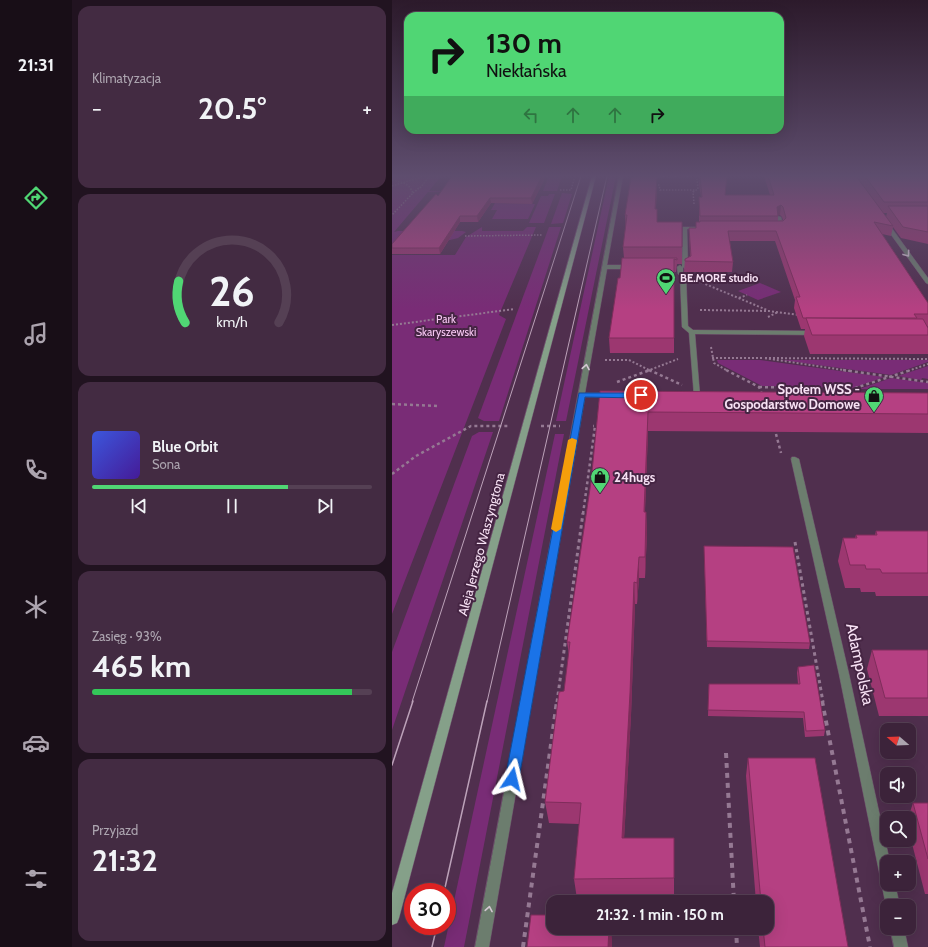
<!DOCTYPE html>
<html lang="pl">
<meta charset="utf-8">
<style>
:root{--surface:#3c233a;--page:#432b42;--text:#f1f3f6;--muted:#aca4af;--line:#554054;--accent:#50d674}
body{margin:0;font-family:Cabin,sans-serif;background:var(--page);color:var(--text);height:100vh;display:flex;flex-direction:column;font-size:15px;white-space:nowrap}
*{box-sizing:border-box;margin:0}
p{font-size:13px;color:var(--muted)}
.icon{flex:none;width:22px;height:22px;fill:none;stroke:currentColor;stroke-width:2;stroke-linecap:round;stroke-linejoin:round}
.map{position:relative;flex:1;overflow:hidden}
.details{display:flex;flex-direction:column;gap:6px;padding:6px;background:#211320;width:320px}
.details>*{flex:none}
.hud{position:absolute;left:12px;top:12px;width:380px;height:122px;border-radius:12px;box-shadow:0 4px 16px #0002,0 0 0 1px var(--line);background:#50d674;color:#111;overflow:hidden}
.needle{width:26px;rotate:289deg}
.buttons{position:absolute;left:488px;top:723px;display:grid;gap:8px}
.buttons a{display:grid;place-items:center;width:36px;height:36px;border-radius:8px;background:var(--surface);box-shadow:0 4px 16px #0002,0 0 0 1px var(--line);font-size:20px}
.speed{position:absolute;left:12px;top:883px;display:flex;gap:8px;font-size:20px;font-weight:700;text-align:center}
.speed>*{display:grid;place-content:center;width:52px;height:52px;border-radius:50%;background:var(--surface);box-shadow:0 4px 16px #0002,0 0 0 1px var(--line);line-height:1}
.speed .limit{border:6px solid #d22;background:#fff;color:#111}
.pin{position:absolute;display:grid;place-items:center;width:34px;height:34px;color:#fff;margin:-17px;border:2px solid #fff;border-radius:50%;box-shadow:0 1px 4px #0007}
.me{position:absolute;width:44px;margin:-22px;rotate:10deg;stroke-linejoin:round;filter:drop-shadow(0 0 3px #0008)}
.turn{display:flex;align-items:center;gap:14px;height:84px;padding:0 16px;font-size:18px}
.turn .icon{width:52px;height:52px;stroke-width:2.5}
.turn b{display:block;font-size:28px;line-height:34px}
.lanes{display:flex;align-items:center;height:38px;padding:0 16px;background:#0003;justify-content:center;gap:20px;direction:ltr}
.lanes .off{opacity:.35}
.big{font-size:30px;font-weight:700;line-height:1.1}
.details .widget{flex:1;display:flex;flex-direction:column;justify-content:center;gap:6px;min-width:0;padding:0 14px;border-radius:12px;background:var(--page)}
.details .dial{align-items:center;gap:0}
.dial svg{height:104px;overflow:visible;fill:none;stroke:var(--line);stroke-width:7;stroke-linecap:round;text-anchor:middle}
.dial text{fill:var(--text);stroke:none}
.song{display:flex;align-items:center;gap:12px}
.cover{width:48px;height:48px;border-radius:6px;background:linear-gradient(135deg,hsl(230 70% 55%),hsl(260 70% 35%))}
.played{height:4px;border-radius:2px;background:linear-gradient(90deg,var(--accent) 70%,var(--line) 70%)}
.keys{display:flex;justify-content:space-around;direction:ltr}
.heat{display:flex;justify-content:space-between;align-items:center;font-size:22px;direction:ltr}
.charge{height:6px;border-radius:3px;background:linear-gradient(90deg,#34c759 93%,var(--line) 0)}
.trip{position:absolute;left:154px;top:895px;width:228px;height:40px;border-radius:12px;background:var(--surface);box-shadow:0 4px 16px #0002,0 0 0 1px var(--line);font-weight:700;line-height:40px;text-align:center}
main{display:flex;flex:1;min-height:0}
.tabs{display:flex;flex-direction:column;width:72px;justify-content:space-around;align-items:center;background:#180e17;color:var(--muted)}
.tabs .icon{width:28px;height:28px}
.tabs .active{color:var(--accent)}
.tabs b{font-size:18px;color:var(--text)}
.map>svg:first-child{display:block}
.green{fill:#792c76}
.lines{fill:none;stroke-linecap:round;stroke-linejoin:round}
.minor-casing{stroke:#6e4f6c;stroke-width:1}
.secondary-casing{stroke:#6e4f6c;stroke-width:1}
.path-far4{stroke:#957993;stroke-width:1.5;stroke-dasharray:1.5 1.5;stroke-linecap:butt}
.path-far3{stroke:#957993;stroke-width:2;stroke-dasharray:2 2;stroke-linecap:butt}
.path-far2{stroke:#957993;stroke-width:2.5;stroke-dasharray:3 3;stroke-linecap:butt}
.path-far1{stroke:#957993;stroke-width:3;stroke-dasharray:3.5 3.5;stroke-linecap:butt}
.path{stroke:#957993;stroke-width:4;stroke-dasharray:5 5;stroke-linecap:butt}
.minor{fill:#6c7d6e;fill-rule:evenodd}
.secondary{fill:#85a089;fill-rule:evenodd}
.tram-far1{stroke:#bca2b9;stroke-width:1}
.tram{stroke:#bca2b9;stroke-width:1.5}
.wall{fill:#9c3770;fill-rule:evenodd}
.shaded-wall{fill:#7f2d5b}
.building{fill:#b54082;stroke:#7f2d5b}
.oneway{stroke:#d4c8d2}
.route{fill:#1a73e8;stroke:#114b97}
.slow{fill:#f59e0b}
.labels{text-anchor:middle;dominant-baseline:central;stroke-width:4;stroke-linejoin:round;paint-order:stroke}
.far-poi-label{font-size:11px;font-weight:bold;fill:#f7e1f4;stroke:#452543;text-anchor:start}
.far-park-label{font-size:11px;fill:#f7c7f3;stroke:#452543}
.poi-label{font-size:13px;font-weight:bold;fill:#f7e1f4;stroke:#452543;text-anchor:end}
.street-label{font-size:13px;fill:#f7e1f4;stroke:#452543}
.near-street-label{font-size:16px;fill:#f7e1f4;stroke:#452543}
</style>
<main>
<nav class="tabs">
<b>21:31</b>
<svg class="icon active" aria-label="directions" viewBox="0 0 24 24"><path d="M12 3l9 9-9 9-9-9zM9 14v-3h6M13 9l2 2-2 2"/></svg>
<svg class="icon" aria-label="music" viewBox="0 0 24 24"><path d="M9 18V5l10-2v13"/><circle cx="6" cy="18" r="3"/><circle cx="16" cy="16" r="3"/></svg>
<svg class="icon" aria-label="phone" viewBox="0 0 24 24"><path d="M5 4h4l2 5-3 2q2 4 5 5l2-3 5 2v4C11 20 4 13 5 4z"/></svg>
<svg class="icon" aria-label="climate" viewBox="0 0 24 24"><path d="M12 3v18M4 7l16 10M4 17L20 7"/></svg>
<svg class="icon" aria-label="car" viewBox="0 0 24 24"><path d="M5 17H2v-5l4-1 3-4h7l3 4 3 1v5h-3M9 17h6M6 11h13"/><circle cx="7" cy="17" r="2"/><circle cx="17" cy="17" r="2"/></svg>
<svg class="icon" aria-label="filters" viewBox="0 0 24 24"><path d="M4 7h16M4 17h16"/><circle cx="9" cy="7" r="2"/><circle cx="15" cy="17" r="2"/></svg>
</nav>
<section class="details">
<div class="widget"><p>Klimatyzacja</p>
<div class="heat"><a>−</a><b class="big">20.5°</b><a>+</a></div>
</div>
<div class="widget dial"><svg viewBox="0 0 100 80">
<path d="M14 69A42 42 0 1 1 86 69"/>
<path d="M14 69A42 42 0 0 1 9 37" stroke="#50d674"/>
<text x="50" y="56" font-size="32" font-weight="700">26</text>
<text x="50" y="72" font-size="11">km/h</text>
</svg></div>
<div class="widget">
<div class="song"><i class="cover"></i><div><b>Blue Orbit</b><p>Sona</p></div></div>
<div class="played"></div>
<div class="keys"><svg class="icon" aria-label="previous" viewBox="0 0 24 24"><path d="M18 5L8 12l10 7zM5 5v14"/></svg><svg class="icon" aria-label="pause" viewBox="0 0 24 24"><path d="M8 5v14M16 5v14"/></svg><svg class="icon" aria-label="next" viewBox="0 0 24 24"><path d="M6 5l10 7-10 7zM19 5v14"/></svg></div>
</div>
<div class="widget"><p>Zasięg · 93%</p><b class="big">465 km</b><div class="charge"></div></div>
<div class="widget"><p>Przyjazd</p><b class="big">21:32</b></div>
</section>
<div class="map">
<svg width="536" height="947" viewBox="0 0 536 947">
<rect width="100%" height="100%" fill="#502f4e"/>
<g class="green">
<polygon points="0,176 49,176 37,191 62,191 36,192 2,232 6,231 70,231 74,232 66,238 58,240 0,243"/>
<polygon points="152,176 170,176 165,191 151,191 156,178 152,177"/>
<polygon points="217,176 224,176 174,421 164,421"/>
<polygon points="170,193 180,194 171,223 159,224"/>
<polygon points="157,194 163,194 152,223 137,223 149,196 156,196"/>
<polygon points="103,203 143,204 136,219 100,219 105,210 99,210"/>
<polygon points="90,227 90,231 131,231 135,227 144,227 107,315 114,319 0,614 0,255 63,255 74,237"/>
<polygon points="157,227 169,227 107,421 92,421 86,418"/>
<polygon points="368,283 389,292 366,300 346,291"/>
<polygon points="325,360 368,360 492,377 461,388 370,386 326,363"/>
<polygon points="389,360 536,360 536,362 499,375"/>
<polygon points="536,366 536,379 530,378 529,380 506,376"/>
<polygon points="499,378 536,383 536,389 467,389"/>
<polygon points="87,432 101,432 0,730 0,652 80,436"/>
<polygon points="163,434 172,434 72,947 52,947"/>
</g>
<g class="lines">
<g class="minor-casing">
<g id="minor">
<polygon points="227,176 231,176 215,265 240,265 243,267 240,269 215,269 193,393 219,393 222,395 219,397 193,397 97,947 83,947"/>
<polygon points="385,216 389,217 392,229 387,229 385,228 387,227"/>
<polygon points="492,223 496,223 536,278 536,284 534,283 492,225"/>
<polygon points="291,227 313,227 315,228 313,229 295,229 296,267 293,269 291,267 291,273 294,275 296,326 301,330 423,331 426,333 423,335 303,334 308,396 305,398 302,396 297,333 290,327 288,276 286,274 285,267 288,265 290,267"/>
<polygon points="400,457 403,457 407,459 457,674 498,862 495,862 495,884 503,884 508,906 495,906 495,908 494,906 447,674 399,459"/>
<polygon points="498,928 512,928 516,947 502,947"/>
</g>
</g>
<g class="secondary-casing">
<polygon id="secondary" points="200,176 204,176 7,918 5,923 0,925 0,893"/>
</g>
<g class="path-far4">
<polyline points="262,177 311,176"/>
<path d="M0,180c11,3 16,2 21,13l-21,22"/>
<polyline points="263,185 267,185 268,190 303,190"/>
<polyline points="0,186 33,176"/>
<polyline points="28,188 38,176"/>
<polyline points="168,190 179,190 183,176"/>
<polyline points="21,193 27,188"/>
<polyline points="302,204 301,192 306,189 305,179"/>
<polyline points="73,236 151,235"/>
</g>
<g class="path-far3">
<polyline points="306,281 375,310"/>
<polyline points="347,298 355,295"/>
<polyline points="308,310 377,311 407,315"/>
<polyline points="376,317 386,312"/>
<polyline points="0,325 123,309"/>
<polyline points="319,347 322,363 336,371"/>
<polyline points="320,358 372,358"/>
<polyline points="213,360 237,360 259,371"/>
<polyline points="255,371 286,359"/>
<polyline points="458,371 372,358 536,359"/>
<polyline points="516,371 536,364"/>
</g>
<g class="path-far2">
<polyline points="257,370 290,385"/>
<polyline points="334,370 367,387 370,394"/>
<polyline points="451,370 536,382"/>
<polyline points="225,382 258,370"/>
<polyline points="367,387 460,389 519,370"/>
<polyline points="0,404 46,406"/>
<polyline points="149,426 168,426"/>
<polyline points="384,434 389,453"/>
<polyline points="0,474 24,456 79,426 118,426"/>
<polyline points="191,514 203,426 201,426"/>
</g>
<g class="path-far1">
<polyline points="403,542 431,702"/>
<polyline points="165,702 191,513"/>
</g>
<g class="path">
<polyline points="430,701 478,947"/>
<polyline points="334,753 342,902"/>
<polyline points="344,928 345,947"/>
<polyline points="131,947 165,701"/>
</g>
<use href="#minor" class="minor"/>
<use href="#secondary" class="secondary"/>
<g class="tram-far1">
<polyline points="20,702 189,176"/>
<polyline points="95,702 215,176"/>
</g>
<g class="tram">
<polyline points="0,765 21,701"/>
<polyline points="52,892 95,701"/>
<polyline points="40,947 45,926"/>
</g>
</g>
<g class="wall">
<polygon points="154,176 140,204 99,203 86,222 68,222 48,254 0,254 0,244 46,196"/>
<polygon points="265,176 264,209 265,209 265,222 290,222 290,264 285,264 284,272 282,272 282,353 218,353 217,338 232,258 231,247 234,228 233,215"/>
<path d="M308,176h27l-2,19h45l-6,-19h164v68l-27,-6 -8,-11 -2,9 -9,-2 46,69v23h-1l1,2v26h-118l-6,-18 1,-7h-4l-7,-21 1,-8 -20,-59h-46l4,21 -1,10h-48l1,-13 5,-2 -1,-29h7v-6h3v-25h2l-2,-13zM491,213h4l-1,4zM386,215h2l2,2 1,3 -5,1z"/>
<polygon points="208,391 536,393 536,433 256,431 253,512 254,512 255,533 253,578 247,578 245,604 243,604 239,715 232,838 282,878 282,898 185,899 182,879 187,824 157,823 153,802 172,691 177,655 175,642 199,482"/>
<polygon points="484,531 536,531 536,596 484,596 483,592 469,592 468,588 453,588 446,561 451,538 463,538 464,535 483,535"/>
<polygon points="312,546 418,643 417,649 315,647"/>
<polygon points="480,650 536,650 536,716 487,716 475,669"/>
<polygon points="406,667 433,730 432,736 413,737 411,718 316,716 317,684 406,684 405,673"/>
<polygon points="356,758 456,947 368,947 366,928 375,928 375,902 364,902 354,776"/>
<polygon points="521,803 536,803 536,894 533,894 517,832 517,818 516,818"/>
</g>
<g class="shaded-wall">
<polygon points="150,176 154,176 140,204 139,198"/>
<polygon points="265,176 265,188 263,224 263,209"/>
<polygon points="98,198 99,203 86,222 85,216"/>
<polygon points="389,205 388,215 385,216 385,207"/>
<polygon points="68,216 68,222 48,254 47,248"/>
<polygon points="256,412 256,431 252,533 252,512"/>
<polygon points="254,512 255,533 253,578 253,557"/>
<polygon points="247,557 247,578 245,604 245,583"/>
<polygon points="242,582 243,604 239,715 231,859 230,838"/>
<polygon points="217,928 219,928 220,939 220,947 216,947"/>
</g>
<g class="building">
<polygon points="60,176 150,176 139,198 98,198 85,216 68,216 47,248 0,248 0,244 44,194 46,196"/>
<polygon points="242,176 265,176 263,209 265,209 265,222 290,222 290,247 231,247 235,215 233,215 239,177 242,177"/>
<polygon points="308,176 335,176 333,195 382,195 376,176 464,176 501,226 482,222 536,303 536,314 522,314 525,318 411,318 404,297 408,297 384,231 336,231 341,262 293,261 293,259 299,256 297,228 304,228 304,222 308,222 308,221 391,221 394,218 391,207 389,205 385,207 386,216 308,216 307,197 310,197"/>
<polygon points="473,176 536,176 536,202 492,202"/>
<polygon points="496,206 536,206 536,232 511,227"/>
<polygon points="230,258 285,258 285,260 282,259 282,338 217,338 226,278 228,278"/>
<polygon points="414,318 531,319 536,328 536,335 420,335"/>
<polygon points="208,391 536,393 536,414 256,412 252,512 254,512 253,557 247,557 245,583 242,582 238,693 230,838 282,838 282,878 182,879 189,803 153,802 167,692 172,691 178,642 175,642 199,482"/>
<polygon points="484,531 536,531 536,573 490,573 488,569 474,569 473,565 458,565 451,538 465,538 464,535 485,535"/>
<polygon points="312,546 401,547 418,643 315,641"/>
<polygon points="480,650 536,650 536,698 493,698"/>
<polygon points="422,665 433,730 414,731 412,712 316,710 317,684 408,684 406,667"/>
<polygon points="356,758 423,758 456,947 373,947 371,928 375,928 375,902 369,902"/>
<polygon points="521,803 536,803 536,859"/>
<polygon points="139,915 161,915 161,928 217,928 216,947 135,947"/>
</g>
<defs><path id="oneway-chevron" d="M-2-3.5L2.5 0L-2 3.5" fill="none" stroke-width="1.6" stroke-linecap="round" stroke-linejoin="round"/></defs>
<g class="oneway">
<use href="#oneway-chevron" transform="translate(515 254) rotate(54)"/>
<use href="#oneway-chevron" transform="translate(194 367) rotate(-80)"/>
<use href="#oneway-chevron" transform="translate(97 909) rotate(-80)"/>
</g>
<linearGradient id="sky" x2="0" y2="1"><stop stop-color="#2c1a2b"/><stop offset="0.57" stop-color="#5e4d6e"/><stop offset="1" stop-color="#5e4d6e" stop-opacity="0"/></linearGradient>
<rect width="536" height="309" fill="url(#sky)"/>
<polygon class="route" points="187,393 249,393 253,395 249,398 193,397 127,779 125,783 120,785 115,783 113,779"/>
<polygon class="slow" points="180,438 185,440 169,529 164,532 159,529 176,440"/>
<defs>
<g id="stadium-pin" transform="scale(1)"><path d="M0 17L-7.5 6A9.5 9.5 0 1 1 7.5 6Z" fill="#50d674" stroke="#452543"/><path d="M0-5a6.5 5 0 1 0 0 10a6.5 5 0 1 0 0-10ZM-3.5-1.8h7v3.6h-7Z" fill="#111"/></g>
<g id="shop-pin" transform="scale(1)"><path d="M0 17L-7.5 6A9.5 9.5 0 1 1 7.5 6Z" fill="#50d674" stroke="#452543"/><path d="M-5-2.5h2.3a2.7 3.5 0 0 1 5.4 0H5L5.5 6h-11ZM-1.5-2.5h3a1.5 2.3 0 0 0-3 0Z" fill="#111"/></g>
</defs>
<g fill-rule="evenodd">
<use href="#stadium-pin" x="274" y="278"/>
<use href="#shop-pin" x="482" y="396"/>
<use href="#shop-pin" x="208" y="477"/>
</g>
<g class="labels">
<g class="far-poi-label">
<text x="288" y="278">BE.MORE studio</text>
</g>
<g class="far-park-label">
<text x="54" y="319">Park<tspan x="54" dy="13">Skaryszewski</tspan></text>
</g>
<g class="poi-label">
<text x="468" y="389">Społem WSS -<tspan x="468" dy="15">Gospodarstwo Domowe</tspan></text>
<text x="222" y="477" text-anchor="start">24hugs</text>
</g>
<g class="street-label">
<text transform="translate(89 544) rotate(-75)">Aleja Jerzego Waszyngtona</text>
</g>
<g class="near-street-label">
<text transform="translate(468 664) rotate(78)">Adampolska</text>
</g>
</g>
</svg>
<div class="buttons">
<a><svg class="needle" viewBox="-14 -14 28 28"><path d="M0-13l5 13h-10z" fill="#e53935"/><path d="M0 13l5-13h-10z" fill="#aca4af"/></svg></a>
<a><svg class="icon" aria-label="sound" viewBox="0 0 24 24"><path d="M4 9h4l5-4v14l-5-4H4zM17 9q2 3 0 6"/></svg></a>
<a><svg class="icon" aria-label="search" viewBox="0 0 24 24"><circle cx="10" cy="10" r="6"/><path d="M15 15l6 6"/></svg></a>
<a>+</a>
<a>−</a>
</div>
<div class="speed"><div class="limit">30</div></div>
<div class="pin" style="left:249px;top:395px;background:#d93025"><svg class="icon" aria-label="arrive" viewBox="0 0 24 24"><path d="M6 21V4h12l-3 4 3 4H6"/></svg></div>
<svg class="me" style="left:120px;top:779px" viewBox="-20 -20 40 40"><path d="M0-17L14 15 0 8-14 15z" fill="#1a73e8" stroke="#fff" stroke-width="4"/></svg>
<div class="trip">21:32 · 1 min · 150 m</div>
<div class="hud">
<div class="turn"><svg class="icon" aria-label="right" viewBox="0 0 24 24"><path d="M7 20v-9h11M14 6l5 5-5 5"/></svg><div><b>130 m</b>Niekłańska</div></div>
<div class="lanes"><svg class="icon off" aria-label="left" viewBox="0 0 24 24"><path d="M17 20v-9H6M10 6l-5 5 5 5"/></svg><svg class="icon off" aria-label="ahead" viewBox="0 0 24 24"><path d="M12 20V5M6 11l6-6 6 6"/></svg><svg class="icon off" aria-label="ahead" viewBox="0 0 24 24"><path d="M12 20V5M6 11l6-6 6 6"/></svg><svg class="icon" aria-label="right" viewBox="0 0 24 24"><path d="M7 20v-9h11M14 6l5 5-5 5"/></svg></div>
</div>
</div>
</main>
